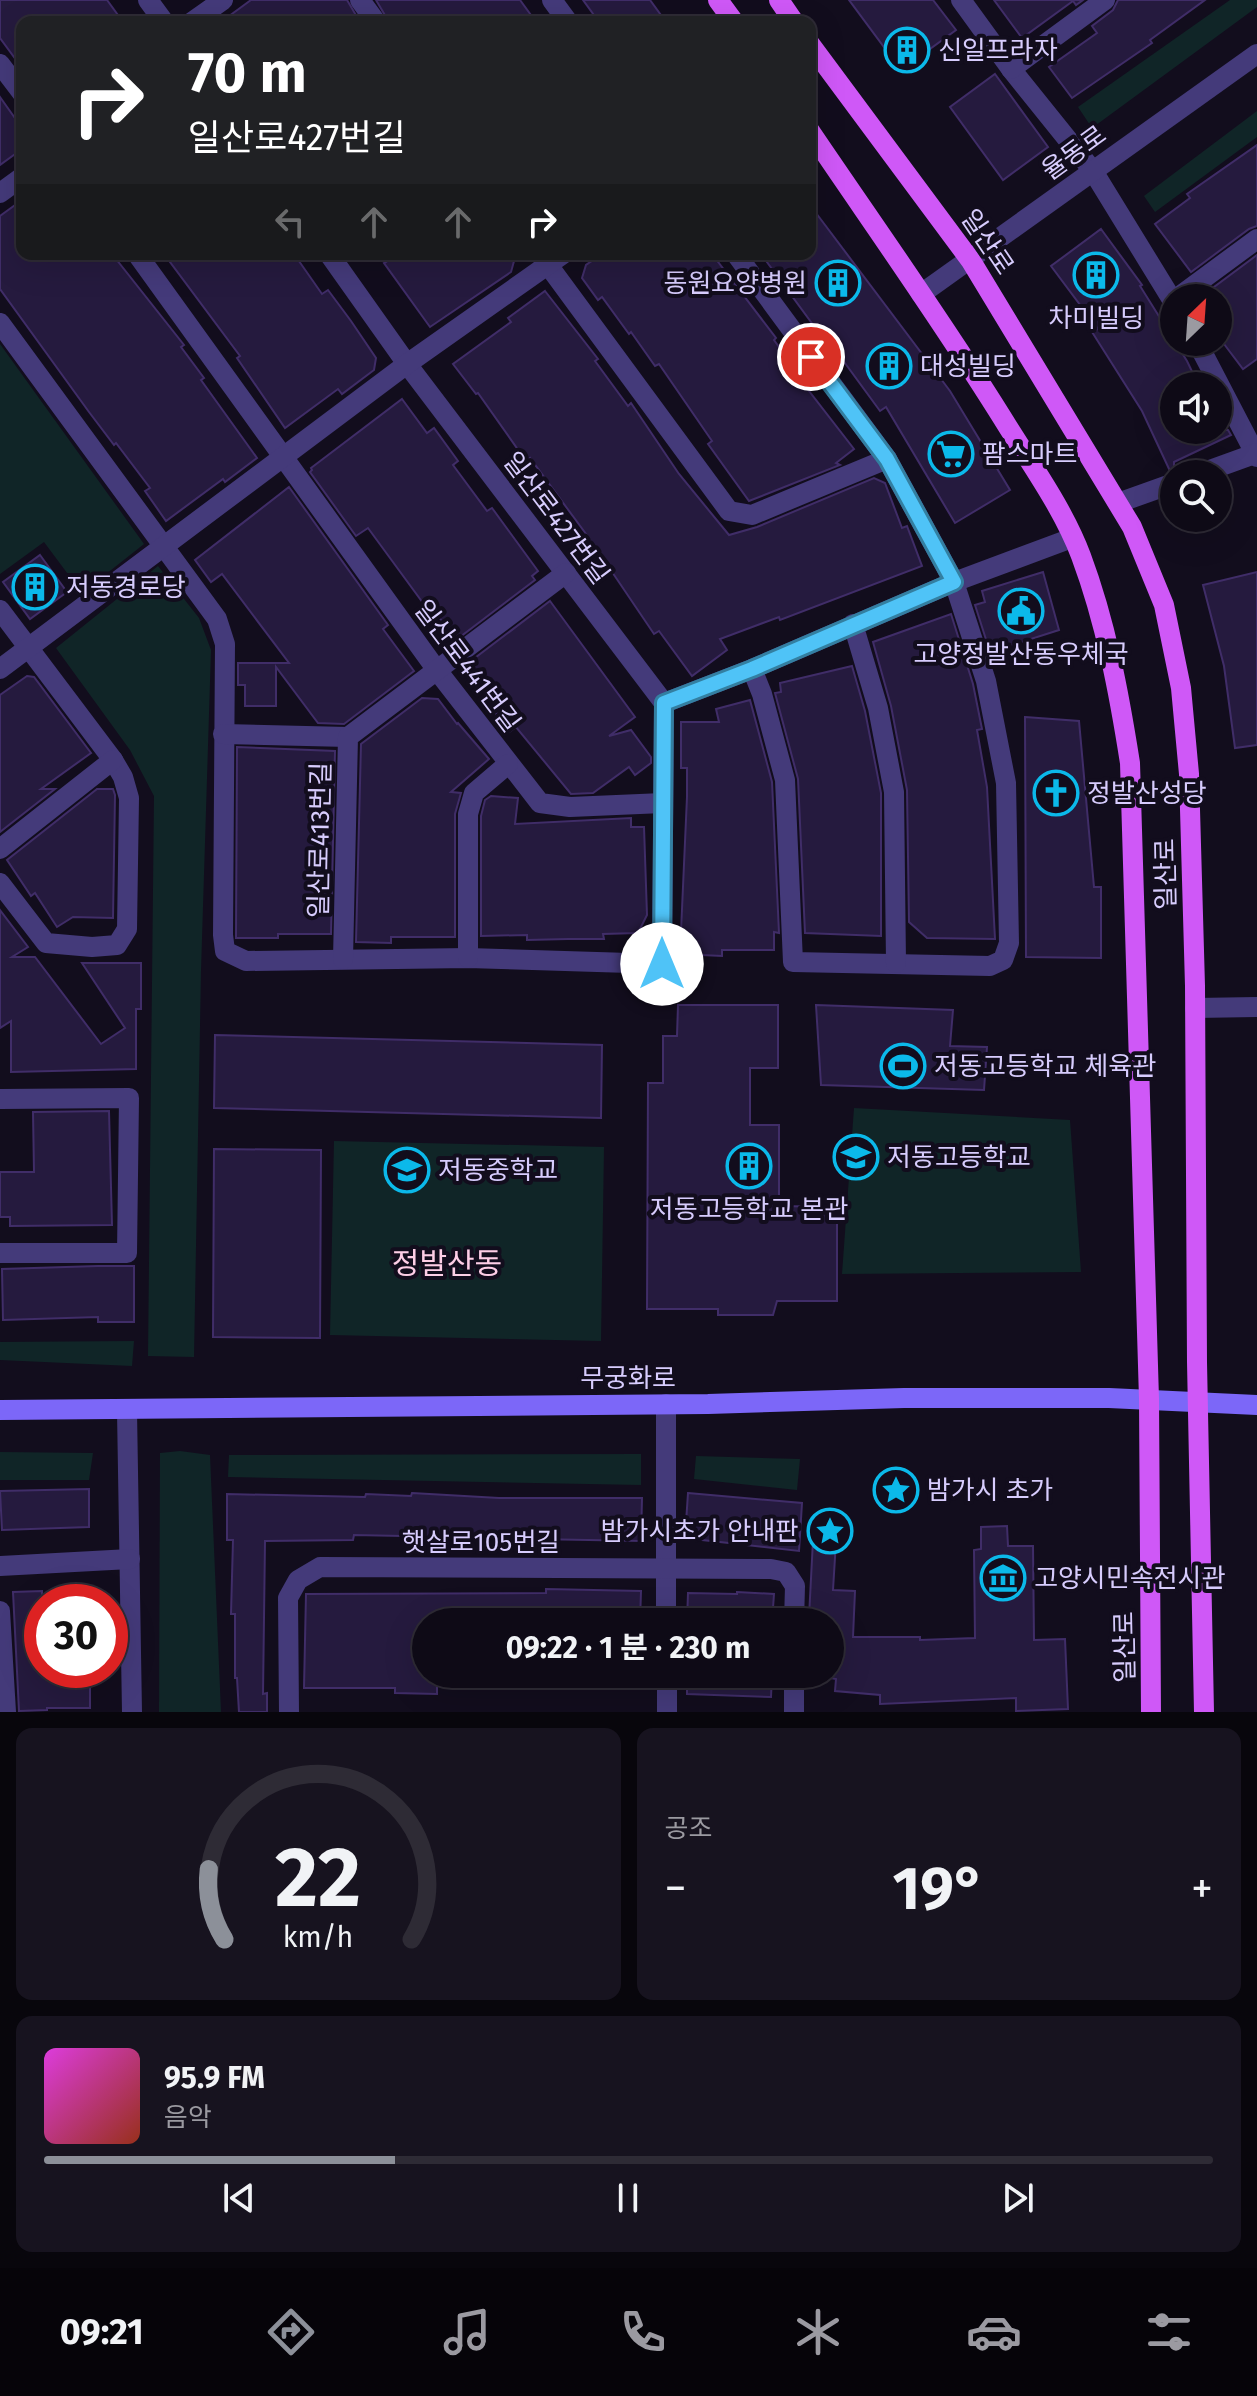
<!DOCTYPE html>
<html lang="ko">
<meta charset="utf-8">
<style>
:root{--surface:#0e0a16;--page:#17131f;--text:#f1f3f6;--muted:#9b9aa1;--line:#2e2b35;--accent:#8c9099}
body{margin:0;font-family:"Fira Sans","Noto Sans KR",sans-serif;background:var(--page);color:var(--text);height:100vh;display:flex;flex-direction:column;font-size:30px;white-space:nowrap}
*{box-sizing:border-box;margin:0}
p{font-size:26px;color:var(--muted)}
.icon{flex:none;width:44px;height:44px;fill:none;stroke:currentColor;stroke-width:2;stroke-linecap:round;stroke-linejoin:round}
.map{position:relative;height:1712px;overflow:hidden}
.details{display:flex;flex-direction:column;gap:16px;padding:16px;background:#08060c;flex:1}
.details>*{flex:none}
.hud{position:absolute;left:16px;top:16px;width:800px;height:244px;border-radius:16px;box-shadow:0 8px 32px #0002,0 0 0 2px var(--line);background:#202124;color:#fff;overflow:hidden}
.needle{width:52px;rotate:25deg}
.controls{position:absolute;left:1160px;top:284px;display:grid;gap:16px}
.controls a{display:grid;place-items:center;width:72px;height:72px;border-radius:50%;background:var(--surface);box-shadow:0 8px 32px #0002,0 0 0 2px var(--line);font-size:40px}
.speed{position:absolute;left:24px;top:1584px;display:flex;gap:16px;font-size:40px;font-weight:700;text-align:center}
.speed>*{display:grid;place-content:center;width:104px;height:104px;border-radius:50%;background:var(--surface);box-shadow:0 8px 32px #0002,0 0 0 2px var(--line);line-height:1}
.speed .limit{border:12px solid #d22;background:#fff;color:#111}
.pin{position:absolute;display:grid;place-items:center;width:68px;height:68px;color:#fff;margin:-34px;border:4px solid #fff;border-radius:50%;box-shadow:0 2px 8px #0007}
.me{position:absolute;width:88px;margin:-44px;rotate:0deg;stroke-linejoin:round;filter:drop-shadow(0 0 6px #0008)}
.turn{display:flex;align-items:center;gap:28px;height:168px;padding:0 40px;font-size:36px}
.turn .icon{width:104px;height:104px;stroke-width:2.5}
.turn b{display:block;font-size:56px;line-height:68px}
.lanes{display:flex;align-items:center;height:76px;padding:0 40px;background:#0003;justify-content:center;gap:40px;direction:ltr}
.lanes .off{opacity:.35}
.big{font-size:60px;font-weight:700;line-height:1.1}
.details .widget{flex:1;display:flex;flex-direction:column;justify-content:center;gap:12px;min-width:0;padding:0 28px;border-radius:16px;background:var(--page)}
.details .dial{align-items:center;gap:0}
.dial svg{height:208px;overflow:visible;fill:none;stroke:var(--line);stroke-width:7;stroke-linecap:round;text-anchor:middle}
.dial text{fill:var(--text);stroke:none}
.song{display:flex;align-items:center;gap:24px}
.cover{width:96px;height:96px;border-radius:12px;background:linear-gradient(135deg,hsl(300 70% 55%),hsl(10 70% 35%))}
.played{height:8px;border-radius:4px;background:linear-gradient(90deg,var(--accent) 30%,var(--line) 30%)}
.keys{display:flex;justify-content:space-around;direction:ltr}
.heat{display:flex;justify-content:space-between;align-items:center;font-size:44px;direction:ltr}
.details .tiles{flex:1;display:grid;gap:16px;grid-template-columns:1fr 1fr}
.widget:last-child{grid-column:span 2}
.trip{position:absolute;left:412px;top:1608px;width:432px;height:80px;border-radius:40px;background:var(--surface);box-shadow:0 8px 32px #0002,0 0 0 2px var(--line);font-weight:700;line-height:80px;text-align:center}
.tab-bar{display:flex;height:128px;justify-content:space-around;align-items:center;background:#060409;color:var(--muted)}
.tab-bar .icon{width:56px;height:56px}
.tab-bar .active{color:var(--accent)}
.tab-bar b{font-size:36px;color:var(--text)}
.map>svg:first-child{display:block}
.green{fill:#102527}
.building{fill:#251a3e;stroke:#402d68;stroke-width:2}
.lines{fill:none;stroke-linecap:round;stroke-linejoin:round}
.street{stroke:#443a7a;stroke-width:20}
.secondary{stroke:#7c67f8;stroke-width:20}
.primary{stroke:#cf58f7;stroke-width:20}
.route-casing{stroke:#337fa1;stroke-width:20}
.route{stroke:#4fc3f7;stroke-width:14}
.labels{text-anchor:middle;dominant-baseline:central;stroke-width:8;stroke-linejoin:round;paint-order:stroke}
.poi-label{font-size:26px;fill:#d7ccfd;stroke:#120d1d;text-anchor:start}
.street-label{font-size:26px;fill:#d7ccfd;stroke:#120d1d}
.quarter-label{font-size:30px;fill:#fdcee6;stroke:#120d1d}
</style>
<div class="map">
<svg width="1257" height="1712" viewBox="0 0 1257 1712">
<rect width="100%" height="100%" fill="#120d1d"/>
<g class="green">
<polygon points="1230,0 1257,0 1257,7 1092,128 1078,107"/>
<polygon points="1257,111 1257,137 1155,212 1144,196"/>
<polygon points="0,344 144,544 82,593 44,542 0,574"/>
<polygon points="158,566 199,618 211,650 201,971 194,1357 148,1356 154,796 130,750 56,648"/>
<polygon points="854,1108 1070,1120 1081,1272 842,1274"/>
<polygon points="334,1141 604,1147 601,1341 330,1335"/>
<polygon points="134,1341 132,1366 0,1360 0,1342"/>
<polygon points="180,1451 210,1455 221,1712 159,1712 160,1453"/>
<polygon points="0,1452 93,1453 89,1480 0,1480"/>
<polygon points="641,1454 641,1485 228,1477 229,1455"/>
<polygon points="696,1456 800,1459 797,1490 694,1479"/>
</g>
<g class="building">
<polygon points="0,0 107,0 123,22 22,22 22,68 0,38"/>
<polygon points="251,0 347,0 360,22 221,22"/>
<polygon points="376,0 520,0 536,22 389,22"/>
<polygon points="583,0 650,0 666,22 599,22"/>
<polygon points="849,0 933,0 956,30 901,70"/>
<polygon points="994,0 1083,0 1076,5 1073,1 1022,38"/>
<polygon points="1118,0 1205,0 1150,40 1152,43 1072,98 1049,67 1097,33 1092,26 1113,10"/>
<polygon points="995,74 1048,147 1003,180 950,107"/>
<polygon points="0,97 22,128 22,149 0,165"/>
<polygon points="1257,145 1257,226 1249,229 1191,272 1155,224 1190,198 1187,194"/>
<polygon points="22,200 22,254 112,254 184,345 181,347 204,378 201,380 257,458 225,482 223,479 166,521 145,491 150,488 116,443 114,445 89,412 0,289 0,216"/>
<polygon points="810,205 950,391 1010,490 955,523 886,407 880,411 839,355 836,356 761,254 810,254"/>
<polygon points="1101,229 1142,285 1140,286 1187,361 1199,386 1174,386 1174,430 1228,430 1231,435 1174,462 1174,470 1170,471 1142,411 1092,332 1098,329 1051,266"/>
<polygon points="164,254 294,254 322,294 328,290 351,321 376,358 374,370 342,394 338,389 285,428 237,358 240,356"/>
<polygon points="380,254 516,254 511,272 430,327 384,263 386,262"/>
<polygon points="602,254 712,254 776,338 774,340 801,377 799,378 854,449 836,463 840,465 749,501 708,444 712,441 659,364 655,366 631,332 629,334 602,297 598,300 582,278 586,265"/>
<polygon points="1257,255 1257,359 1243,369 1221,340 1226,336 1218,325 1218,298 1210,298 1206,293"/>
<polygon points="545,291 598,359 595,361 628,406 631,403 679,474 729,535 757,527 874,478 885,483 902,528 907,526 922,566 780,620 779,617 720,639 727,650 692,676 659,631 654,634 606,563 601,566 584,542 589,538 530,458 526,461 478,393 476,394 453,364 511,322 508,318"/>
<polygon points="402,399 427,433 434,428 458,461 453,465 487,511 492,508 538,571 532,576 535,580 456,640 426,600 423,603 368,528 356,536 310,472 312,470 311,468"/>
<polygon points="289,487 388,625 383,629 414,671 344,724 318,723 276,667 276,706 245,706 245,685 238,685 238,663 289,663 222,574 211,582 195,560"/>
<polygon points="40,555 67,592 30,619 3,582"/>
<polygon points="1043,572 1059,630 990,652 975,605 985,602 982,591"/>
<polygon points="1257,572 1257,745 1235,748 1224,666 1203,585"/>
<polygon points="550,601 635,717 609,736 631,730 651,757 651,763 635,775 629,767 593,793 571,794 516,727 509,732 489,704 494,700 467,664"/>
<polygon points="951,614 973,684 982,729 977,730 987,787 995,939 927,938 909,922 907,790 891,706 873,642"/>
<polygon points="852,666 865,711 881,793 881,936 805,933 798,779 775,693 781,692 780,683"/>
<polygon points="27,676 34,677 91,753 41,789 55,789 0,832 0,695"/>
<polygon points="422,698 438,699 457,724 458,723 489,759 451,792 461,793 455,814 455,937 391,937 391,943 356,942 361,744"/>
<polygon points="750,700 772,782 779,933 774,932 774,950 722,950 722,956 680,954 687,797 687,768 681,768 681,722 719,722 716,709"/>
<polygon points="1025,717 1079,721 1094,887 1101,887 1101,958 1026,957"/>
<polygon points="237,747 335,751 331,934 278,934 278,938 236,938"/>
<polygon points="97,789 113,789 115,795 113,918 73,917 57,927 35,893 31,896 7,860"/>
<polygon points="491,796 518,798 515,824 631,818 631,827 644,827 647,915 638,933 603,934 604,939 568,939 527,940 527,935 481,936 481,816 485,800"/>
<polygon points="0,910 28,947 12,957 35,957 101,1044 125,1028 82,963 141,963 141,1009 136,1009 136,1069 11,1072 11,1021 0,1028"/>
<polygon points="678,1005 778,1005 778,1068 750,1068 750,1125 779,1125 779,1206 837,1207 837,1301 777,1301 773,1315 718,1315 718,1309 647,1309 648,1083 663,1083 663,1036 677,1036"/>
<polygon points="816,1005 953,1010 950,1046 987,1047 984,1090 821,1085"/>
<polygon points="215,1035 602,1045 601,1118 214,1108"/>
<polygon points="109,1111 112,1225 10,1226 10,1217 0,1217 0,1172 34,1172 33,1112"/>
<polygon points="214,1149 321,1150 320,1338 213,1337"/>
<polygon points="98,1266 134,1266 134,1322 98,1322 98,1317 3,1320 2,1269"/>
<polygon points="89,1489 89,1527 2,1530 0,1491"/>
<polygon points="412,1493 499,1498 642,1498 641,1541 488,1538 488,1541 452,1540 452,1537 354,1535 353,1540 265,1541 263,1694 267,1693 267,1712 239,1712 237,1678 235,1678 235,1614 231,1614 233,1540 227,1540 227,1494 365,1497 366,1494 411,1496"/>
<polygon points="688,1493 802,1503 799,1551 685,1538"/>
<polygon points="1007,1526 1008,1546 1033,1546 1034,1640 1065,1639 1068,1709 1016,1711 1016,1698 880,1704 880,1695 835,1691 836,1679 830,1678 830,1618 809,1617 813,1540 836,1541 833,1590 855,1591 853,1637 920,1637 920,1640 975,1638 974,1550 981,1549 981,1527"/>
<polygon points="546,1589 641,1591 640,1622 426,1622 426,1674 437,1674 437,1694 395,1693 395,1688 304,1688 306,1594 546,1593"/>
<polygon points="42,1591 42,1670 90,1670 90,1708 47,1708 47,1710 19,1711 13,1592"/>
<polygon points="737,1592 774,1594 772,1622 687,1622 688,1593 737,1594"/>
<polygon points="687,1674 772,1674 771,1697 687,1694"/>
</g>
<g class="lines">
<g class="street">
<polyline points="148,0 164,22"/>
<polyline points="360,0 376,22"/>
<polyline points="552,0 568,22"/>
<polyline points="961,0 1011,69 1093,171 1174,303"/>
<polyline points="192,22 223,0"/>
<polyline points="0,64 22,93"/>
<polyline points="1011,69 1105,0"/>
<polyline points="0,193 22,177"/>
<polyline points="137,254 436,669 540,803 570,807 663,803"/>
<polyline points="329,254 407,364 664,703 752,669 954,582 1072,538"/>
<polyline points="540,254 729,511 752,515 887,459"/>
<polyline points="736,254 887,459 954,582 986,681 1006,783 1009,943 1003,960 990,966 793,962 785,780 762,694 752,669"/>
<polyline points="921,294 1257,54"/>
<polyline points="1177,298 1257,239"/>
<polyline points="0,323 217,619 225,644 223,935 225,951 246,961 468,958 662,964 664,703"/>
<polyline points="1197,342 1257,457"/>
<polyline points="1199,474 1257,453"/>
<polyline points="1118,503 1174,483"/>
<polyline points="0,610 113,760 123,777 129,798 127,929 117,945 92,947 46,943 0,883"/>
<polyline points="853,624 878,708 894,792 896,963"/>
<polyline points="0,669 407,364 563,254"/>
<polyline points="223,734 348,737"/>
<polyline points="0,849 113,760"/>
<polyline points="468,958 468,814 474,793 508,764"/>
<polyline points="343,959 348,737 566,573"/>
<polyline points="1195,1008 1257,1007"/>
<polyline points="0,1099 129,1098 127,1253 0,1253"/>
<polyline points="666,1404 666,1622"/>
<polyline points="127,1411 132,1712"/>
<polyline points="0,1566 130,1559"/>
<polyline points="0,1611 6,1712"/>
<polyline points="667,1674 667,1712"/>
<polyline points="289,1712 288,1598 298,1580 320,1567 771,1569 786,1572 795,1586 794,1622"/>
<polyline points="794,1712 794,1674"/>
</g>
<polyline class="secondary" points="0,1410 708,1404 904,1398 1109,1398 1257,1405"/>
<g class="primary">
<polyline points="718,0 734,22"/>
<polyline points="779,0 794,22"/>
<polyline points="810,44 971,261 1132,527 1164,605 1181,688 1189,774 1195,986 1197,1362 1204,1712"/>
<path d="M810,131c65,96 132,190 193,288 27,44 60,89 78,137 25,67 38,137 49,207l19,636 2,313"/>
</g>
</g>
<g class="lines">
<g class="route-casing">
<polyline id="route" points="662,964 664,703 752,669 954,582 887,459 811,357"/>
</g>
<use href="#route" class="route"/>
</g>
<defs>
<g id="building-ring" transform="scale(2.3)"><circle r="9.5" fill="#120d1d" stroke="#0bb9ea" stroke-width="1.5"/><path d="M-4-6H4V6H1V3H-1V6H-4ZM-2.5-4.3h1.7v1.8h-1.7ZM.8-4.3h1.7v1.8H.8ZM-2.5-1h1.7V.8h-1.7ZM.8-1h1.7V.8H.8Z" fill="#0bb9ea"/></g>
<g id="supermarket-ring" transform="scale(2.3)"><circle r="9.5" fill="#120d1d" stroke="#0bb9ea" stroke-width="1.5"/><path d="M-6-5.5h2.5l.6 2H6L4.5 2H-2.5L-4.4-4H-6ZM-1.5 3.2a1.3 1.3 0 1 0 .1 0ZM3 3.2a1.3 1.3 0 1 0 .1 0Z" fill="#0bb9ea"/></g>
<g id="civic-ring" transform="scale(2.3)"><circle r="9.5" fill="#120d1d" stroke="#0bb9ea" stroke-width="1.5"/><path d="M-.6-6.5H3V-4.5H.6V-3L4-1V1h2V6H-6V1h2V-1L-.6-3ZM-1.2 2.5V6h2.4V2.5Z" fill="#0bb9ea"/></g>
<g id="church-ring" transform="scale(2.3)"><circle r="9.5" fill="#120d1d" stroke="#0bb9ea" stroke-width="1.5"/><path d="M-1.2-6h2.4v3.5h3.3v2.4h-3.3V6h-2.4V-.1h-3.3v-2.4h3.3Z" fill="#0bb9ea"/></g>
<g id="stadium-ring" transform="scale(2.3)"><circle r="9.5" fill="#120d1d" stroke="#0bb9ea" stroke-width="1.5"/><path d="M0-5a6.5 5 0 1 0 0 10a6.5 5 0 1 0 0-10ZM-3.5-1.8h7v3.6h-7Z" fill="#0bb9ea"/></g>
<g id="school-ring" transform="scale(2.3)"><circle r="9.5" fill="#120d1d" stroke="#0bb9ea" stroke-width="1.5"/><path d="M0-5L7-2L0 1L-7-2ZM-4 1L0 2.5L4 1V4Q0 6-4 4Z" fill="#0bb9ea"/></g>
<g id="sight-ring" transform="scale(2.3)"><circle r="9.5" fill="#120d1d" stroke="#0bb9ea" stroke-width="1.5"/><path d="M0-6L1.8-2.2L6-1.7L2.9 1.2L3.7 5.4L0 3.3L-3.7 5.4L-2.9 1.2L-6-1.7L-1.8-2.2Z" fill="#0bb9ea"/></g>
<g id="museum-ring" transform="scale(2.3)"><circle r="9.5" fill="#120d1d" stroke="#0bb9ea" stroke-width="1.5"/><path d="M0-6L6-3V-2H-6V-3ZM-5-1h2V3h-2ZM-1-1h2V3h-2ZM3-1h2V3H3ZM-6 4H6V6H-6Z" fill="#0bb9ea"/></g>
</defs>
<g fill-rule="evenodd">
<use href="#building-ring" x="907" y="50"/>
<use href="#building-ring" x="1096" y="275"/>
<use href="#building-ring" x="838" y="283"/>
<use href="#building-ring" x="889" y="366"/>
<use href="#supermarket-ring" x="951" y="454"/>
<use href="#building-ring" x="35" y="587"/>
<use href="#civic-ring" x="1021" y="611"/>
<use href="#church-ring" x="1056" y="793"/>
<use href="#stadium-ring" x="903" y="1066"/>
<use href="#school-ring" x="856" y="1157"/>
<use href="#building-ring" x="749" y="1166"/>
<use href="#school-ring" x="407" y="1170"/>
<use href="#sight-ring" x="896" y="1490"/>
<use href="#sight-ring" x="830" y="1531"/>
<use href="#museum-ring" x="1003" y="1578"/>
</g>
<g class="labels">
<g class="poi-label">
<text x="938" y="50">신일프라자</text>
<text x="807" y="283" text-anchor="end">동원요양병원</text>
<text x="1096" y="318" text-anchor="middle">차미빌딩</text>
<text x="920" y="366">대성빌딩</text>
<text x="982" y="454">팜스마트</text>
<text x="66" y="587">저동경로당</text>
<text x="1021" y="654" text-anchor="middle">고양정발산동우체국</text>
<text x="1087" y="793">정발산성당</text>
<text x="934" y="1066">저동고등학교 체육관</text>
<text x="887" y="1157">저동고등학교</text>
<text x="438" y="1170">저동중학교</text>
<text x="749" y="1209" text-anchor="middle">저동고등학교 본관</text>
<text x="927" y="1490">밤가시 초가</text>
<text x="799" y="1531" text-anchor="end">밤가시초가 안내판</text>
<text x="1034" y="1578">고양시민속전시관</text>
</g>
<g class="street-label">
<text transform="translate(1074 153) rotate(-36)">율동로</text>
<text transform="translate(987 242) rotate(56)">일산로</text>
<text transform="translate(556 518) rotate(53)">일산로427번길</text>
<text transform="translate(467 666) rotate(53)">일산로441번길</text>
<text transform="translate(320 840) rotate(-89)">일산로413번길</text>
<text transform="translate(1166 874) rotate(-91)">일산로</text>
<text x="628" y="1378">무궁화로</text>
<text x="481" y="1542">햇살로105번길</text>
<text transform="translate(1125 1647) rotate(-91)">일산로</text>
</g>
<g class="quarter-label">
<text x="447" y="1264">정발산동</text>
</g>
</g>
</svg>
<div class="controls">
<a><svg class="needle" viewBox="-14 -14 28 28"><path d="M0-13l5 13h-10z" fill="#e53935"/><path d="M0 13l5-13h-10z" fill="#9b9aa1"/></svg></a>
<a><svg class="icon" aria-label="sound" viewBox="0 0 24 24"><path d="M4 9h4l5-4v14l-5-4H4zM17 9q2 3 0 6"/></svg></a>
<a><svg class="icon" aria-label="search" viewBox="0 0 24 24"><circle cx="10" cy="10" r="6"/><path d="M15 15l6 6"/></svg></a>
</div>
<div class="speed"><div class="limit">30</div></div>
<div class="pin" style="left:811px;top:357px;background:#d93025"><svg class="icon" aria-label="arrive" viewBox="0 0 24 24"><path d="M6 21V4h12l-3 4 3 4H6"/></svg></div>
<svg class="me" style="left:662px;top:964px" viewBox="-20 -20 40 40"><circle r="19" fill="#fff"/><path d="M0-13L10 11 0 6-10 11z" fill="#4fc3f7"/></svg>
<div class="trip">09:22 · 1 분 · 230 m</div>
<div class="hud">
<div class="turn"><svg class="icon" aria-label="right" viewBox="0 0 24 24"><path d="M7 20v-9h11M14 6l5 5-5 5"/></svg><div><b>70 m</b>일산로427번길</div></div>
<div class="lanes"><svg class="icon off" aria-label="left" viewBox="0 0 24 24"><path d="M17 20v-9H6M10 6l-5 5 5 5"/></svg><svg class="icon off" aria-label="ahead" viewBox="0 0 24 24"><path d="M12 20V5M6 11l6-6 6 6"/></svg><svg class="icon off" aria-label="ahead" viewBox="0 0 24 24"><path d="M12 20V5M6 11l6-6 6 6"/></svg><svg class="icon" aria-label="right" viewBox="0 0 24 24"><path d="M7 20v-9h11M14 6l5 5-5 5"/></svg></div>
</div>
</div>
<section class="details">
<div class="tiles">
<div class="widget dial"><svg viewBox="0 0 100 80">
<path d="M14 69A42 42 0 1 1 86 69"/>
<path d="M14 69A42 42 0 0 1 8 42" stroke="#8c9099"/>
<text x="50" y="56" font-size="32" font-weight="700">22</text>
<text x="50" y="72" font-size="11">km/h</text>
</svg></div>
<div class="widget"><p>공조</p>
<div class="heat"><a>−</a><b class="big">19°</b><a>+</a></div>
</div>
<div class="widget">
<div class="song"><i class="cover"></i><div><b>95.9 FM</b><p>음악</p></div></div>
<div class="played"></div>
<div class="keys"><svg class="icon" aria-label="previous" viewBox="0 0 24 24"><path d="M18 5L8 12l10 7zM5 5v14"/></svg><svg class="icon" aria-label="pause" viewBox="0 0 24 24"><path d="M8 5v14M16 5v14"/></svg><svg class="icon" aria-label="next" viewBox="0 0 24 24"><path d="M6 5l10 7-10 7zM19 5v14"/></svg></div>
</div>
</div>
</section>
<nav class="tab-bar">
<b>09:21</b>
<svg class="icon active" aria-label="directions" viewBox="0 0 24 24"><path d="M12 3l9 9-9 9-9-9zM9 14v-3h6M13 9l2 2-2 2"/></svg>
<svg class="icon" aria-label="music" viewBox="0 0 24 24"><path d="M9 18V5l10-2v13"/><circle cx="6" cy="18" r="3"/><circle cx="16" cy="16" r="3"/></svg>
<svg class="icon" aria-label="phone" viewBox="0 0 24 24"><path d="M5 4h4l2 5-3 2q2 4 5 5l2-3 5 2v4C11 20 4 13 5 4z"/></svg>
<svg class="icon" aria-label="climate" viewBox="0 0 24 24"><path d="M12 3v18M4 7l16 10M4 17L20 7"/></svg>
<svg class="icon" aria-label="car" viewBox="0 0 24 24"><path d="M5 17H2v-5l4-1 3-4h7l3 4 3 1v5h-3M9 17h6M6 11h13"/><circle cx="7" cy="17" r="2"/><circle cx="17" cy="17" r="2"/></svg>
<svg class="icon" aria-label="filters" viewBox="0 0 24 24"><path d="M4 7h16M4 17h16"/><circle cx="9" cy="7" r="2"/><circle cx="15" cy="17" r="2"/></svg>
</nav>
